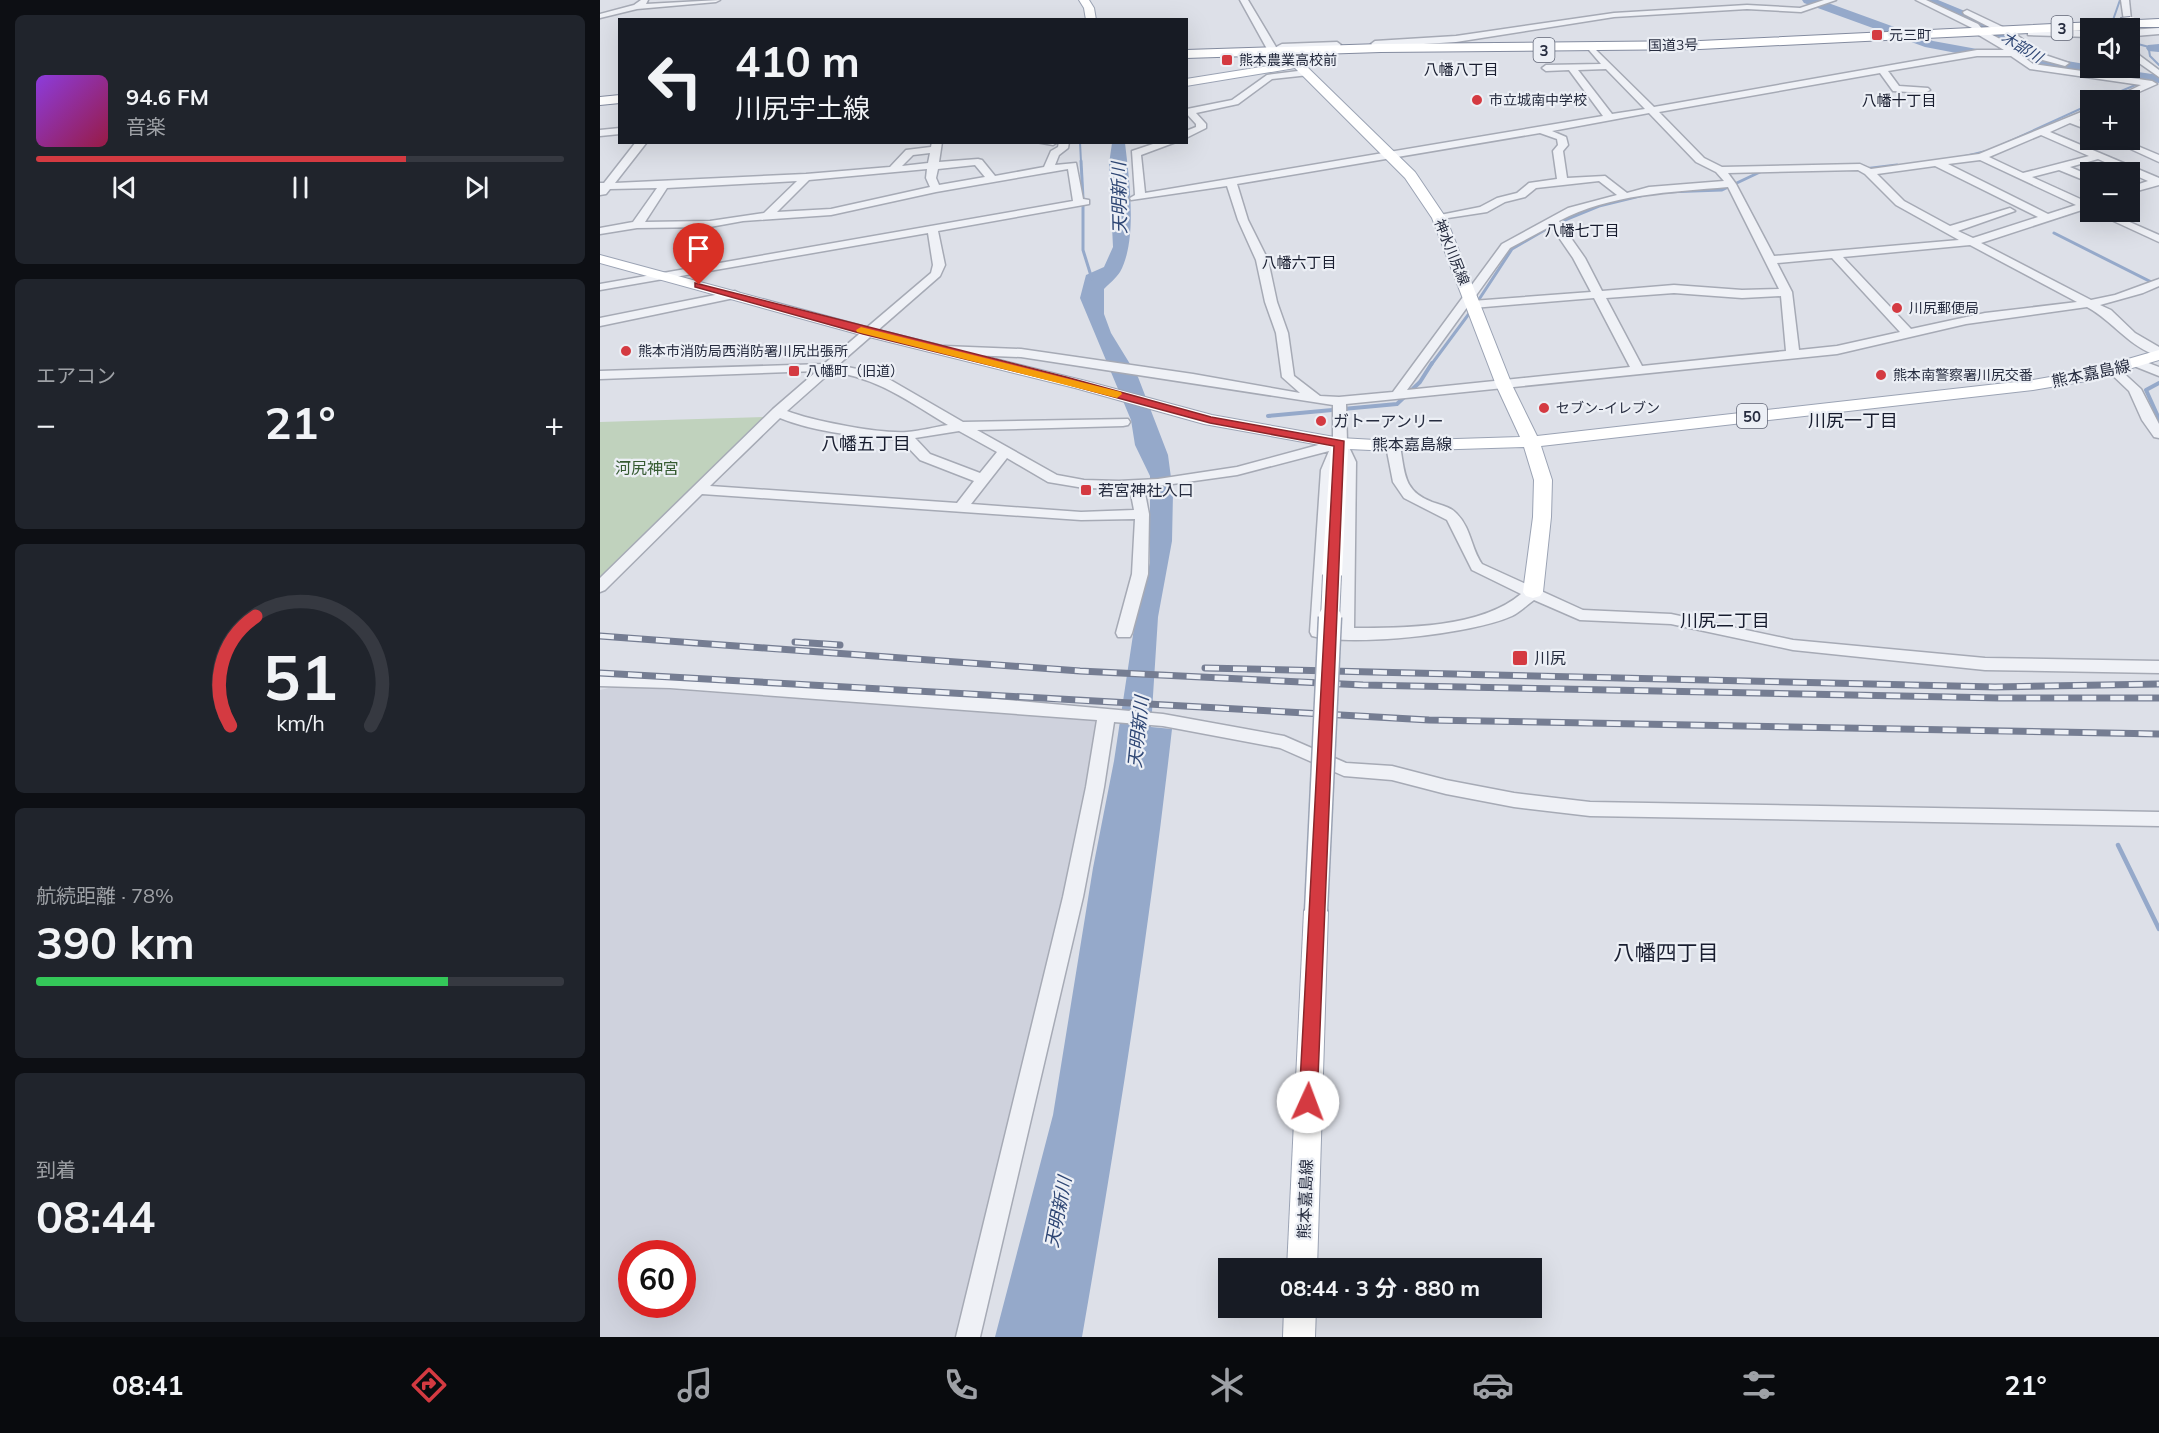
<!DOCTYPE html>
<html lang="ja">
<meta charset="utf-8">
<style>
:root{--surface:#171b24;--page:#20242c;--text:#f1f3f6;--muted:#9ea1a6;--line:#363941;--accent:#d43a41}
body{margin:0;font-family:Mulish,"Noto Sans JP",sans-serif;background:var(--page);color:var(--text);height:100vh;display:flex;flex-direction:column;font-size:22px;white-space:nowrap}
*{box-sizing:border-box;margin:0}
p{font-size:20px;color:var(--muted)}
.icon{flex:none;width:33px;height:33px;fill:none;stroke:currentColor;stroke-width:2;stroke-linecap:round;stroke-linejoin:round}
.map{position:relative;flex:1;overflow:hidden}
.drawer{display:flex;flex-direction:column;gap:15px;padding:15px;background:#0d0f14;width:600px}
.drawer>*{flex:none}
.guide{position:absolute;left:18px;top:18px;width:570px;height:126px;border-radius:0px;box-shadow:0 6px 24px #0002;background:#171b24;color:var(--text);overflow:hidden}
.tools{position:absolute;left:1480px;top:18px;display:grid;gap:12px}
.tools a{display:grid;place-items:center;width:60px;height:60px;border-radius:0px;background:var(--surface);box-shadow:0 6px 24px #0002;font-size:30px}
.speed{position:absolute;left:18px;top:1240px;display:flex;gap:12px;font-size:30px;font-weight:700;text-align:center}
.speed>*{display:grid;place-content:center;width:78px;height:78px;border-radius:50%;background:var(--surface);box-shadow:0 6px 24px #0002;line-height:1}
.speed .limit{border:9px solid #d22;background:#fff;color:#111}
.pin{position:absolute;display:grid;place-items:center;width:51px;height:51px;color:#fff;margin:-62px -26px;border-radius:50% 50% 50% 0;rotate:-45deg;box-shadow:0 0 6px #0007}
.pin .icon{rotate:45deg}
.me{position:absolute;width:66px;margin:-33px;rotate:2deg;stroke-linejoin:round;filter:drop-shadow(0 0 4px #0008)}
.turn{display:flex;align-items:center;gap:21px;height:126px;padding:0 18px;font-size:27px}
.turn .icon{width:78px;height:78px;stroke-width:2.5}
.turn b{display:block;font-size:42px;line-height:51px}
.big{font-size:45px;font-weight:700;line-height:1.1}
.drawer .tile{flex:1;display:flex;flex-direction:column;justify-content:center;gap:9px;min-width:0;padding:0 21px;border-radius:9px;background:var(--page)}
.drawer .dial{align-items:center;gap:0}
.dial svg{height:156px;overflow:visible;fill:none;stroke:var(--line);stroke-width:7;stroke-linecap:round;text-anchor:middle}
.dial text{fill:var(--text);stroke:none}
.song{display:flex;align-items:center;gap:18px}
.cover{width:72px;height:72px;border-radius:9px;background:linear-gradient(135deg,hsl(270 70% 55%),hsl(340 70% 35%))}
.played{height:6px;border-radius:3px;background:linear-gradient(90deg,var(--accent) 70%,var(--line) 70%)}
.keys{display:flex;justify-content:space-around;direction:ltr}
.heat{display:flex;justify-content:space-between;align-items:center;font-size:33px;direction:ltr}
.charge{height:9px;border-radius:4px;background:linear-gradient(90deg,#34c759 78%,var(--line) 0)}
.trip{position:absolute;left:618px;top:1258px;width:324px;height:60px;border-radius:0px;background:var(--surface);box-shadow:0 6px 24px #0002;font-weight:700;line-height:60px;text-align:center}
.menu{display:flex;height:96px;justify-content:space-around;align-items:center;background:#090b0e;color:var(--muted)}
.menu .icon{width:42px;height:42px}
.menu .active{color:var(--accent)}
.menu b{font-size:27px;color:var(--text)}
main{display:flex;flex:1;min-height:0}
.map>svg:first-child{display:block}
.built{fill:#cfd2dd;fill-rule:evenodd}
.green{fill:#c0d2bd}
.water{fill:#95a9ca}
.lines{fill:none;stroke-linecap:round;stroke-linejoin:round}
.stream-far3{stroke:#95a9ca;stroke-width:2}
.stream-far2{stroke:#95a9ca;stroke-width:3}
.stream-far1{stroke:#95a9ca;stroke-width:4}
.stream{stroke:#95a9ca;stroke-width:4.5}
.river{fill:#95a9ca;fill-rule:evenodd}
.minor-casing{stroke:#a6aab5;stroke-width:3}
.major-casing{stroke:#9ba3b4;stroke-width:2}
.highway-casing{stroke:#838b9f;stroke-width:2}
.minor{fill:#eff1f6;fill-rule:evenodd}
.major{fill:#fff;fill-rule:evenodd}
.highway{fill:#fff;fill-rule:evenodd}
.rail-casing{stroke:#757d92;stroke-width:7}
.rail{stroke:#eceff5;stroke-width:4.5;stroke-dasharray:14;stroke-linecap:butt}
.major-bridge-far1-casing{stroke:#9ba3b4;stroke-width:20;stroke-linecap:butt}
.major-bridge-casing{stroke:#9ba3b4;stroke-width:25;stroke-linecap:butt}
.highway-bridge-casing{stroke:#838b9f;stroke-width:16;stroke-linecap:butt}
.major-bridge-far1{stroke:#fff;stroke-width:18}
.major-bridge{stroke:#fff;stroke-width:22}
.highway-bridge{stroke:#fff;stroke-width:14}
.route{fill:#d43a41;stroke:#8a262a;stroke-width:1.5}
.slow{fill:#f59e0b}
.poi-dot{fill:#d43a41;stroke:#eceff5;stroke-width:2}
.labels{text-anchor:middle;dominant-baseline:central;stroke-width:4.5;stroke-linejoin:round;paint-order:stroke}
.far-poi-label{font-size:14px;fill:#262c3f;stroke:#eceff5;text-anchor:start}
.far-street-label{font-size:14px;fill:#262c3f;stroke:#eceff5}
.shield{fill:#eceff5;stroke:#616676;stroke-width:1.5}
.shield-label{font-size:15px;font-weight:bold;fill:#262c3f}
.far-water-label{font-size:15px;font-style:italic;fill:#2e4674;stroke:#eceff5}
.far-neighbourhood-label{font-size:15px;fill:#181d2f;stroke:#eceff5}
.street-label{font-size:16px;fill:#262c3f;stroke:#eceff5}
.poi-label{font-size:16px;fill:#262c3f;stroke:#eceff5;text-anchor:start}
.park-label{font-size:16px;fill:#365b32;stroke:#eceff5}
.water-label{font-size:18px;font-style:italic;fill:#2e4674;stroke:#eceff5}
.neighbourhood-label{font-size:18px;fill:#181d2f;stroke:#eceff5}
.near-neighbourhood-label{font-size:21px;fill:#181d2f;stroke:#eceff5}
</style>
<main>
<section class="drawer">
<div class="tile">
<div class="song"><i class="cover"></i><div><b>94.6 FM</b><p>音楽</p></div></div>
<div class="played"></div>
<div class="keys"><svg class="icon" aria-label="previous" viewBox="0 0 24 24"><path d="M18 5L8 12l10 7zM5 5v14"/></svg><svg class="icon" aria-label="pause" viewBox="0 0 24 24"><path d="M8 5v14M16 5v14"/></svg><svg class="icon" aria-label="next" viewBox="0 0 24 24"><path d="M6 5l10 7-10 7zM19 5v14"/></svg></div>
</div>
<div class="tile"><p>エアコン</p>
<div class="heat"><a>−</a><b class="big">21°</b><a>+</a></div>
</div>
<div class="tile dial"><svg viewBox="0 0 100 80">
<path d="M14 69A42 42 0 1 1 86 69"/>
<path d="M14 69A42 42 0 0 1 27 13" stroke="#d43a41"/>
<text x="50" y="56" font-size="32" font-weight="700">51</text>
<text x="50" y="72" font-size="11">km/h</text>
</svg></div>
<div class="tile"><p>航続距離 · 78%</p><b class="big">390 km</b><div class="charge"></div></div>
<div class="tile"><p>到着</p><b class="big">08:44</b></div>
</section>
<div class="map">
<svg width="1559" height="1337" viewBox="0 0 1559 1337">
<rect width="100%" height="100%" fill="#dde0e8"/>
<path class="built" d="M17,686l486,34 -139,617h-364v-647zM32,1254h50v51h-50z"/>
<polygon class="green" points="165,417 0,580 0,422"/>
<path class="water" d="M512,143h13c4,35 13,97 -5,129 -4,6 -11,12 -16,17v25l7,19 27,44 30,78 5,38 -1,48 -14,76 -7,110 21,2c-23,204 -55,406 -90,608h-87l58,-222 40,-247 21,-107 22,-146 14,-52v-87l-15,-31 -4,-25 -51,-122 6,-23 18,-8 9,-20 -4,-83z"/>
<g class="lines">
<g class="stream-far3">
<polyline points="1513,20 1520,0"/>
<polyline points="1530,42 1553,48 1549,50 1550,56 1559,65"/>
<polyline points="1412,51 1423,51"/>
<polyline points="1372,52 1361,50 1380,51"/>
<polyline points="1500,100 1552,78"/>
<polyline points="480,142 481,162"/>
<polyline points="1399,146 1491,104"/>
<polyline points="1365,156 1386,151"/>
</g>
<g class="stream-far2">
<polyline points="481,161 483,198"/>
<polyline points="1264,169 1297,165"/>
<polyline points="1065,192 1122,190 1160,172"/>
<polyline points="483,205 483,250 492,279"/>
<polyline points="1454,233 1559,286"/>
<polyline points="876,304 912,249 955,224 999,206 1048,194"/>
<polyline points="831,365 871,311"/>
</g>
<g class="stream-far1">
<polyline points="1559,383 1546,390 1559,419"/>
<polyline points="668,416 797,404 820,382 832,363"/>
</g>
<polyline class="stream" points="1518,845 1559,929"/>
<g class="river">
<polygon points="1202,0 1220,0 1333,41 1377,49 1379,52 1372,56 1325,47 1204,3"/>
<polygon points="1321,0 1338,0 1389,21 1428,48 1449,58 1491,65 1491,68 1510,68 1559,75 1559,83 1441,65 1418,54 1379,27"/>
<polygon points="1559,44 1559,52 1548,51 1546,48 1548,45"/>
</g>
<g class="minor-casing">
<g id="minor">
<polygon points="41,0 48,0 46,4 120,0 116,2 37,9 0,18 0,14 34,5"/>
<polygon points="640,0 648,0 676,47 682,44 737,42 741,45 737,48 682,50 702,64 695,66 667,49"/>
<polygon points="1224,0 1236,0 1201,12 1147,9 1014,17 856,42 775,47 771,44 775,41 856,36 1014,13 1147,5 1200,8"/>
<path d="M1316,0h10l52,24 5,6 17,9 33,25 119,17 5,3 -36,16h-11l31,-15 -111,-16 -19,-13h-34l-89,15 11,15 29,2 2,2 -5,3 -32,-2 -13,-18 -221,39 45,46 18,9 138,-3 11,5 108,-15 112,-46v6l-12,6 12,5v6l-21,-8 -20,9 109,46v7l-29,8v-6l18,-6 -50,-22 -28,8 21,9v7l-32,-13 -27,7 55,25 4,-1v10l-6,-2 -104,34 110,57 24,-5 44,-16v7l-16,7 -43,12 11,5 24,23 24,14v9c-29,-8 -46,-35 -72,-49l-121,17 -129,30 -491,50 1,39 9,19 -2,166c51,0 127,0 167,-34l-49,-24 -25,-50 -43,-22 -11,-16 -7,-36 7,-4 7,4c5,27 3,45 32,56 9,3 19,5 25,12 14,14 14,34 25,50l101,46 88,4 122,26 192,18 174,3v12l-174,-3 -192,-20 -122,-26 -91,-4 -46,-20c-7,5 -14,12 -22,16 -40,18 -159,31 -200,20l-2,-4 11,-162 8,-19 -92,24 -93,13 5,26 -1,60 -16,59 -2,4h-12l-2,-4 16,-59 3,-55 -54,1 -379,-26 -97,96 -5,2v-14l173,-169 44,-38 -217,8v-8l224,-7 107,-91 2,-8 -5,-32 -328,57v-6l473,-83 -5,-32 -132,23 -105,23 -88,6 -33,6 -73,1 -37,6v-6l33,-6 24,-34 -47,1 -4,5 -6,1v-12h4l32,-41h11l-32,41 191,-9 84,-7 16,-17 25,-3 1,-5h10l-3,20 39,-3 4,1 13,16 49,-9 7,-16 7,-4 1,-5h10l-1,6 -9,7 -4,10 21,-2 7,36 6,1v4l-151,27 7,34 -5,11 -102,89 33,7 16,6 76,44 165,-3 2,3 -2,3 -5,1 -146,4 80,45 27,5 35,1 39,-2 79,-12 96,-26v-36l-312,-48 -77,-3 -6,-4 6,-4 77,3 172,25 107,19 -18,-16 -6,-44 -11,-31 -9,-42 -18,-40 -11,-34 -96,14 -1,-2 5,-3 -3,-44 27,-9h17l-35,13 4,38 458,-77 -34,-46 -23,1 -4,-3 4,-3 55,-1 -12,-14 4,-3 61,60 323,-57h27l-27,-16 -5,-6zM1006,69l39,40 -33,5 -34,-44zM1049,113l47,49 20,10 8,9 -75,6 -22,6 -22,-17 -38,2 -4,-27 5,-6 -2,-8 -14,-6zM940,133l17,6 1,6 -5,6 4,28 -28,4 -12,10 -20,5 -17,9 -45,9v4l52,-8 18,-10 20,-5 11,-9 63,-7 18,14 -49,13 -66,36 -109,148 -54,5 -19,-1 -26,-20 -6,-43 -11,-31 -9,-42 -20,-40 -11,-36zM1441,135l48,21 -66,17 -34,-16zM330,153l-2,10 -26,3 11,-11zM1380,160l96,45 -28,9 -100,-50zM375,165l10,12 -46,8 -3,-7 2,-9zM1335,166l103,51 -65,21 -15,-7 57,-20 -5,-3 -60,18 -46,-25 -27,-27zM327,169l-1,9 4,9 -99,22 -54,3 32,-32zM1258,170l7,4 31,31 63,35 -185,16 -38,-72 -8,-11zM197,181l-33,32 -54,8 -65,1 22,-34zM1128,187l51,102 -37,1 -68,-5 -72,6 -17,-33 -26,-37c51,-27 112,-29 169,-34zM951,226l22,32 18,34 -119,9 38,-53zM1370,245l107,57 -92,11 -74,16 -68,-72zM1232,258l68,74 -63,14 -38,4 -7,-58 -15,-29zM1074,293l68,5 39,-2 5,55 -144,15 -36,-68zM994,298l36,69 -223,23 61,-84 5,2zM231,372c44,4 80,31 117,53 -13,2 -28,6 -41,7 -27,2 -95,-11 -120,-21zM180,418c37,15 81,18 121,22l19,20 54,21 -17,22 -247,-17zM359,431l38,21 -17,21 -50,-19 -15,-16zM407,458l41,24 36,6 46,1 4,21 -53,2 -110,-8zM740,458l2,4 -4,166 -12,-1 9,-157z"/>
<polygon points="1521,0 1529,0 1532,30 1525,28"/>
<polygon points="1367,10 1407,29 1408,31 1401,33 1364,14 1363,12"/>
<polygon points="1559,28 1559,34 1535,36 1539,55 1559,70 1559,77 1532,58 1530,30"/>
<polygon points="1431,30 1491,31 1491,37 1428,35 1428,31"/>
<polygon points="1411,31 1445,55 1469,63 1465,66 1439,59 1408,36 1407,34"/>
<polygon points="706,70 709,71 709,75 672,79 638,104 596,113 606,124 606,128 586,138 586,131 596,127 596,124 586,113 587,109 632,100 667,75"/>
<polygon points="20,128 20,134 0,136 0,130"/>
<polygon points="1511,140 1523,140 1559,155 1559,162"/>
<polygon points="436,142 458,142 453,145"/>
<polygon points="1494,212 1507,212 1559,235 1559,242"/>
<polygon points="135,291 139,293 139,297 0,326 0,318"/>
<polygon points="1538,359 1559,367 1559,376 1534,366 1532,363 1534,360"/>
<polygon points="1513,366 1517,367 1541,389 1559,424 1559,438 1554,437 1542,420 1529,391 1507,370"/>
<polygon points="0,674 70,676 386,698 563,714 684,736 746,763 792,766 846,780 914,793 990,802 1559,812 1559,826 990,816 914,807 846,794 792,780 744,776 680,748 563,726 514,722 504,787 483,897 380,1337 356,1337 463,897 486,787 497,720 70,688 0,686"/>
</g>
</g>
<g class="major-casing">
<g id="major">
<polygon points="479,0 489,0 494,8 496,20 486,20 484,8"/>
<polygon points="698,61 702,62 815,172 846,218 912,385 937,436 1433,380 1490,370 1559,350 1559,360 1492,380 1433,390 941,446 952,480 951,517 943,592 940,596 933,598 926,596 923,592 933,517 934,480 924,447 793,451 748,449 742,575 739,579 732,581 725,579 722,575 731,447 604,424 475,388 261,335 0,263 0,255 271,328 486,381 612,415 740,438 793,441 920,437 896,385 832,218 805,178 695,68 586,86 586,79"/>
<polygon points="716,901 725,904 728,911 717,1269 687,1269 704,911 707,904"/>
<polygon points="684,1308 716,1308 715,1337 683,1337"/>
</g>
</g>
<g class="highway-casing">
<g id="highway">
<polygon points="1559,19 1559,27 1526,27 1491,30 1100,49 781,52 586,58 586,50 781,44 1100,41"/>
<polygon points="20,95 20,103 0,105 0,97"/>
</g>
</g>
<use href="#minor" class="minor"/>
<use href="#major" class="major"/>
<use href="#highway" class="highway"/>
<g class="rail-casing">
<g id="rail">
<polyline points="0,636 480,671 763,685 1399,698 1559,698"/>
<polyline points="195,642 240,645"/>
<polyline points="605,668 1395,687 1559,684"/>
<polyline points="0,673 829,720 1559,734"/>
</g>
</g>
<use href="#rail" class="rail"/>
<g class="major-bridge-far1-casing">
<polyline id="major-bridge-far1" points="730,619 732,575"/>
</g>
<g class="major-bridge-casing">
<polyline id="major-bridge" points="716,911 730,617"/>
</g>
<g class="highway-bridge-casing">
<polyline id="highway-bridge" points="1521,25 1531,24"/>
</g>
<use href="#major-bridge-far1" class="major-bridge-far1"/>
<use href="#major-bridge" class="major-bridge"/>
<use href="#highway-bridge" class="highway-bridge"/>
</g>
<polygon class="route" points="95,283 466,377 611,417 744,441 717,1102 715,1108 708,1110 702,1108 699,1102 734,446 610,423 459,382 263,334 95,287"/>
<polygon class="slow" points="261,327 521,392 522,394 517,398 257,332 256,330"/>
<g class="poi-dot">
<rect x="1271" y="29" width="12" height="12" rx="3"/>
<rect x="621" y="54" width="12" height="12" rx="3"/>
<circle cx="877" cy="100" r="6"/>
<circle cx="1297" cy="308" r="6"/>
<circle cx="26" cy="351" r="6"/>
<rect x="188" y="365" width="12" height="12" rx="3"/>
<circle cx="1281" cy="375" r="6"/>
<circle cx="944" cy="408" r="6"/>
<circle cx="721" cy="421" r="6"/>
<rect x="480" y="484" width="12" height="12" rx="3"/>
<rect x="912" y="650" width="16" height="16" rx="3"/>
</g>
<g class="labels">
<g class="far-poi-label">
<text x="1289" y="35">元三町</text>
<text x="639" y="60">熊本農業高校前</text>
<text x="889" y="100">市立城南中学校</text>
<text x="1309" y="308">川尻郵便局</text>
<text x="38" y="351">熊本市消防局西消防署川尻出張所</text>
<text x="206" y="371">八幡町（旧道）</text>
<text x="1293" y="375">熊本南警察署川尻交番</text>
<text x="956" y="408">セブン-イレブン</text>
</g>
<g class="far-street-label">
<text transform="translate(1073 45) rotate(-1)">国道3号</text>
<text transform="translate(852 252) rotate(68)">神水川尻線</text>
</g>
<g class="shield">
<rect x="1451.5" y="16" width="21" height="24" rx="4.5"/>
<rect x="933.5" y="38" width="21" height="24" rx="4.5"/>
<rect x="1137" y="404" width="30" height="24" rx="4.5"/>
</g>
<g class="shield-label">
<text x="1462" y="28">3</text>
<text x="944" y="50">3</text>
<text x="1152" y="416">50</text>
</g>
<g class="far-water-label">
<text transform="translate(1422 47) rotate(31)">木部川</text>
</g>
<g class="far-neighbourhood-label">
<text x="861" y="69">八幡八丁目</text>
<text x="1299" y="100">八幡十丁目</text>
<text x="982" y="230">八幡七丁目</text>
<text x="699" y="262">八幡六丁目</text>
</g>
<g class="street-label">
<text transform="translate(1491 373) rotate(-12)">熊本嘉島線</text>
<text x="812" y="444">熊本嘉島線</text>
<text transform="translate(705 1199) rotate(-88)">熊本嘉島線</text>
</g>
<g class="poi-label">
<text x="733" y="421">ガトーアンリー</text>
<text x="498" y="490">若宮神社入口</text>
<text x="934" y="658">川尻</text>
</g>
<g class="park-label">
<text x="47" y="468">河尻神宮</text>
</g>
<g class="water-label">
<text transform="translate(519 198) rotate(-91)">天明新川</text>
<text transform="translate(538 732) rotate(-84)">天明新川</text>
<text transform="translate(458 1212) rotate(-79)">天明新川</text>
</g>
<g class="neighbourhood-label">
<text x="1253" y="420">川尻一丁目</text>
<text x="266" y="443">八幡五丁目</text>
<text x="1125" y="620">川尻二丁目</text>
</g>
<g class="near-neighbourhood-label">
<text x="1066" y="952">八幡四丁目</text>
</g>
</g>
</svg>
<div class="tools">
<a><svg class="icon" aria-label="sound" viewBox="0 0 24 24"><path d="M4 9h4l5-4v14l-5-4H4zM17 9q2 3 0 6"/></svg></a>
<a>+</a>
<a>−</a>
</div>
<div class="speed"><div class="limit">60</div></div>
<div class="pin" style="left:99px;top:285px;background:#d93025"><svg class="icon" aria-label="arrive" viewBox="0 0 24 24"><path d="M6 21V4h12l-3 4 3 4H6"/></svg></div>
<svg class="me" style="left:708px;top:1102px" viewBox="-20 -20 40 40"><circle r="19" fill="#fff"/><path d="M0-13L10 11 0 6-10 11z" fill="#d43a41"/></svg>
<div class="trip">08:44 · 3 分 · 880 m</div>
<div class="guide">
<div class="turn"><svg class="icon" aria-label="left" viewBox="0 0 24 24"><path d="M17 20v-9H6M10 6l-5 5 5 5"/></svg><div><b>410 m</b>川尻宇土線</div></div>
</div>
</div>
</main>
<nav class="menu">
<b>08:41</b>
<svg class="icon active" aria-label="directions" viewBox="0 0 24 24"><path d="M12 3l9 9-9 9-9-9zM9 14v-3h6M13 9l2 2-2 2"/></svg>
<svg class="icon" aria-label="music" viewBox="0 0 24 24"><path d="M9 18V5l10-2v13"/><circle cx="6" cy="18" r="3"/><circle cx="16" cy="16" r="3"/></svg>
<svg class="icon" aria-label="phone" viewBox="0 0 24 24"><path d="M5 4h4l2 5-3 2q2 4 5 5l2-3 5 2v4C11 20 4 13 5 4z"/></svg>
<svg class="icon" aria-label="climate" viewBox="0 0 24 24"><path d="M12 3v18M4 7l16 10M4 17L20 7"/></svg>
<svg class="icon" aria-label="car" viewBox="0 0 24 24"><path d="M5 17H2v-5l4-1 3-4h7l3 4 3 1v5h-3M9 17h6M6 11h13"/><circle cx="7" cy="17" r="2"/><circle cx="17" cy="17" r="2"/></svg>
<svg class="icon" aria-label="filters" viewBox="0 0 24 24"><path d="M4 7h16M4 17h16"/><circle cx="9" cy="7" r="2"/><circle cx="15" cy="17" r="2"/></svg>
<b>21°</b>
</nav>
